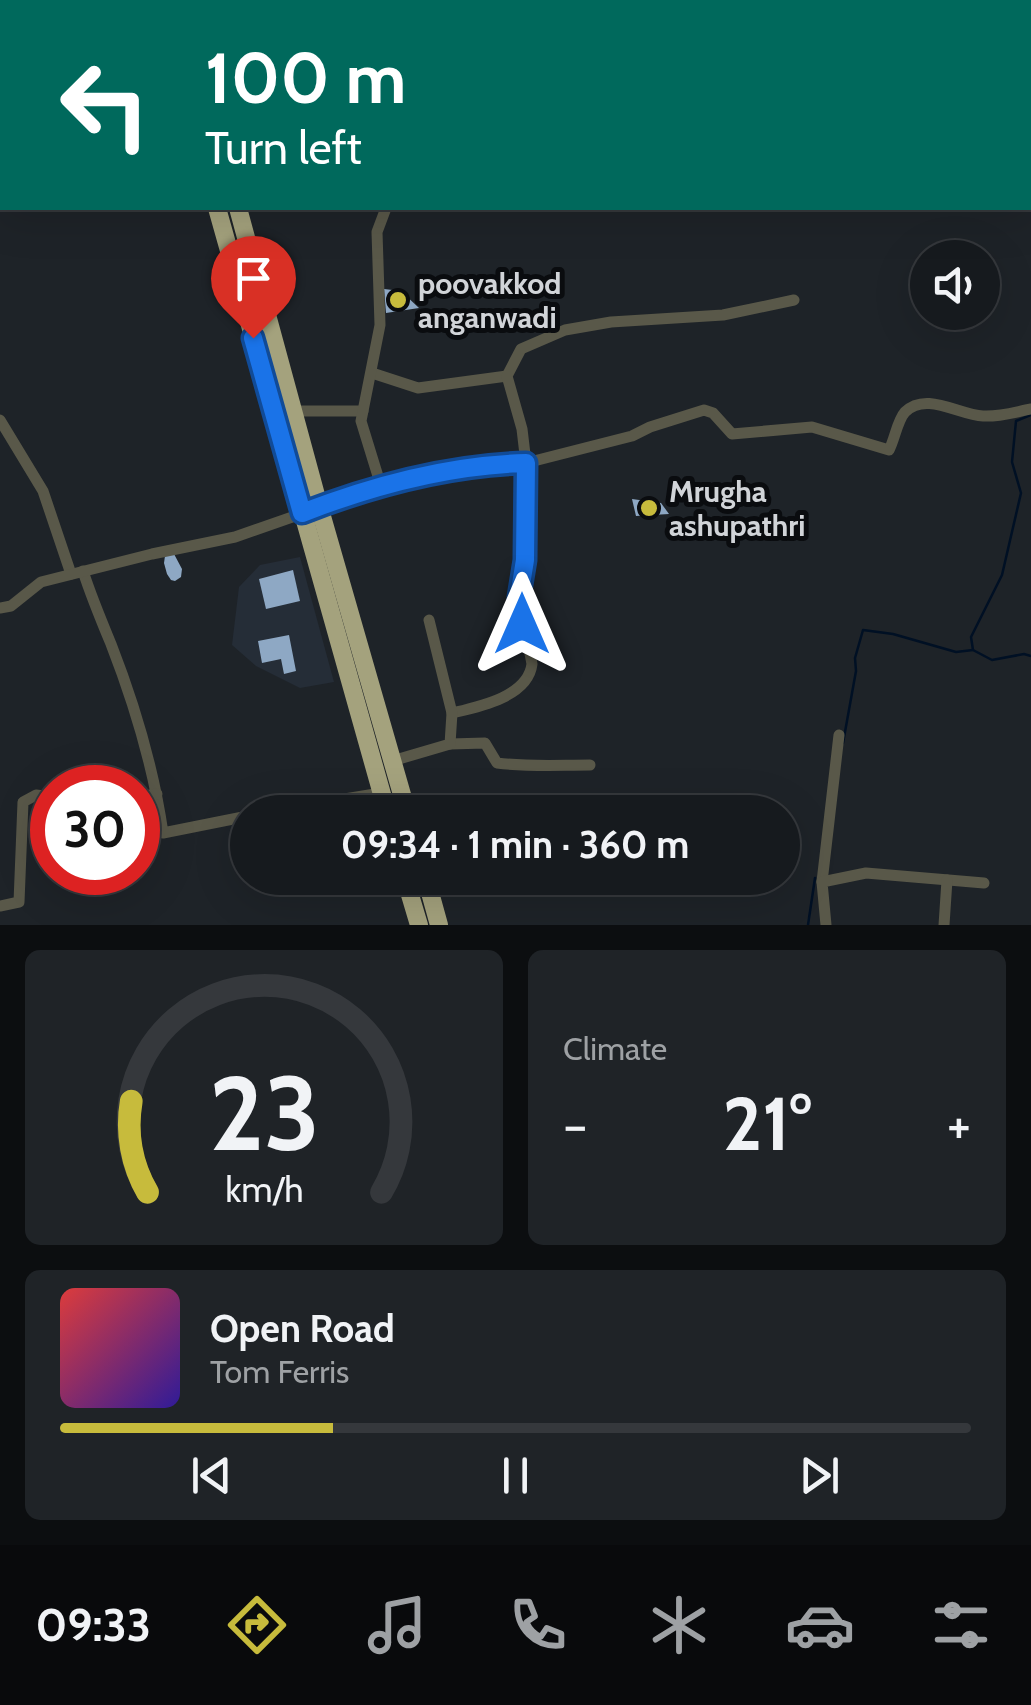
<!DOCTYPE html>
<meta charset="utf-8">
<style>
:root{--surface:#161a1e;--page:#1f2327;--text:#f1f3f6;--muted:#9ea1a4;--line:#35383c;--accent:#c7bb3c}
body{margin:0;font-family:Cabin,sans-serif;background:var(--page);color:var(--text);height:100vh;display:flex;flex-direction:column;font-size:38px;white-space:nowrap}
*{box-sizing:border-box;margin:0}
p{font-size:32px;color:var(--muted)}
.icon{flex:none;width:55px;height:55px;fill:none;stroke:currentColor;stroke-width:2;stroke-linecap:round;stroke-linejoin:round}
.map{position:relative;height:925px;overflow:hidden}
.panel{display:flex;flex-direction:column;gap:25px;padding:25px;background:#0c0e10;flex:1}
.panel>*{flex:none}
.top-card{position:absolute;left:0px;top:0px;width:1032px;height:210px;box-shadow:0 10px 40px #0002,0 0 0 2px var(--line);background:#00695c;color:#fff;overflow:hidden}
.tools{position:absolute;left:910px;top:240px;display:grid;gap:20px}
.tools a{display:grid;place-items:center;width:90px;height:90px;border-radius:50%;background:var(--surface);box-shadow:0 10px 40px #0002,0 0 0 2px var(--line);font-size:50px}
.speed{position:absolute;left:30px;top:765px;display:flex;gap:20px;font-size:50px;font-weight:700;text-align:center}
.speed>*{display:grid;place-content:center;width:130px;height:130px;border-radius:50%;background:var(--surface);box-shadow:0 10px 40px #0002,0 0 0 2px var(--line);line-height:1}
.speed .limit{border:15px solid #d22;background:#fff;color:#111}
.pin{position:absolute;display:grid;place-items:center;width:85px;height:85px;color:#fff;margin:-102px -42px;border-radius:50% 50% 50% 0;rotate:-45deg;box-shadow:0 0 10px #0007}
.pin .icon{rotate:45deg}
.me{position:absolute;width:110px;margin:-55px;rotate:0deg;stroke-linejoin:round;filter:drop-shadow(0 0 8px #0008)}
.turn{display:flex;align-items:center;gap:35px;height:210px;padding:0 40px;font-size:45px}
.turn .icon{width:130px;height:130px;stroke-width:2.5}
.turn b{display:block;font-size:70px;line-height:85px}
.big{font-size:75px;font-weight:800;line-height:1.1}
.panel .tile{flex:1;display:flex;flex-direction:column;justify-content:center;gap:15px;min-width:0;padding:0 35px;border-radius:15px;background:var(--page)}
.panel .dial{align-items:center;gap:0}
.dial svg{height:260px;overflow:visible;fill:none;stroke:var(--line);stroke-width:7;stroke-linecap:round;text-anchor:middle}
.dial text{fill:var(--text);stroke:none}
.song{display:flex;align-items:center;gap:30px}
.cover{width:120px;height:120px;border-radius:15px;background:linear-gradient(135deg,hsl(0 70% 55%),hsl(250 70% 35%))}
.played{height:10px;border-radius:5px;background:linear-gradient(90deg,var(--accent) 30%,var(--line) 30%)}
.keys{display:flex;justify-content:space-around;direction:ltr}
.heat{display:flex;justify-content:space-between;align-items:center;font-size:55px;direction:ltr}
.panel .tiles{flex:1;display:grid;gap:25px;grid-template-columns:1fr 1fr}
.tile:last-child{grid-column:span 2}
.trip{position:absolute;left:230px;top:795px;width:570px;height:100px;border-radius:50px;background:var(--surface);box-shadow:0 10px 40px #0002,0 0 0 2px var(--line);font-weight:800;line-height:100px;text-align:center}
.menu{display:flex;height:160px;justify-content:space-around;align-items:center;background:#090a0c;color:var(--muted)}
.menu .icon{width:70px;height:70px}
.menu .active{color:var(--accent)}
.menu b{font-size:45px;color:var(--text)}
.map>svg:first-child{display:block}
.built{fill:#252d37}
.lines{fill:none;stroke-linecap:round;stroke-linejoin:round}
.stream{stroke:#001024;stroke-width:2.5}
.building{fill:#8ea8c4}
.minor{stroke:#595849;stroke-width:11}
.highway{stroke:#a4a27d;stroke-width:18}
.route-casing{stroke:#114b97;stroke-width:25}
.route{stroke:#1a73e8;stroke-width:18}
.poi-dot{fill:#c7bb3c;stroke:#0a0c0f;stroke-width:4}
.labels{text-anchor:middle;dominant-baseline:central;stroke-width:10;stroke-linejoin:round;paint-order:stroke}
.poi-label{font-size:30px;font-weight:bold;fill:#d1d4d8;stroke:#0a0c0f;text-anchor:start}
</style>
<div class="map">
<svg width="1031" height="925" viewBox="0 0 1031 925">
<rect width="100%" height="100%" fill="#1e2328"/>
<polygon class="built" points="300,557 334,682 300,688 256,666 232,645 239,587 260,565"/>
<g class="lines">
<g class="stream">
<polyline points="1031,415 1016,421 1012,462 1021,493 1002,575 971,637 973,650 992,660 1024,654 1031,656"/>
<polyline points="843,743 856,671 855,658 863,630 893,634 956,652 973,650"/>
<polyline points="808,925 815,878"/>
</g>
</g>
<g class="building">
<polygon points="384,289 401,291 419,308 386,313"/>
<polygon points="632,499 661,503 669,514 636,516"/>
<polygon points="174,554 182,569 181,577 175,581 171,580 167,574 164,563 165,556"/>
<polygon points="293,570 300,601 266,609 259,579"/>
<polygon points="289,635 296,671 284,674 281,659 262,663 258,641"/>
</g>
<g class="lines">
<g class="minor">
<polyline points="854,0 854,2"/>
<polyline points="420,2 420,0"/>
<polyline points="467,2 468,0"/>
<polyline points="0,140 2,139"/>
<polyline points="372,373 418,388 507,376"/>
<polyline points="293,411 363,411"/>
<polyline points="0,420 43,491 71,574"/>
<path d="M381,486l69,-17 40,-5 36,-1 106,-27 18,-9 54,-17 9,3 19,21 80,-7 77,23c6,-11 8,-29 16,-38 21,-21 54,3 78,4 17,1 32,-4 48,-7"/>
<path d="M83,571c8,25 18,49 28,73 23,59 43,127 52,189l85,-17"/>
<polyline points="0,608 11,606 41,582 152,554 235,537 381,486 361,421 380,325 377,232 386,208"/>
<path d="M452,713c26,-6 76,-16 80,-49l-13,-67 6,-38 1,-96 -4,-34 -15,-53 14,-27 44,-19 46,-8 112,-7 71,-15"/>
<path d="M450,744l35,-1 12,20c31,4 61,2 93,2"/>
<polyline points="392,761 450,744 452,713 429,620"/>
<polyline points="138,797 157,794"/>
<polyline points="266,812 381,793"/>
<polyline points="822,882 839,735"/>
<polyline points="0,906 19,902 23,802 36,795 52,797"/>
<polyline points="826,925 822,882 866,873 984,883"/>
<polyline points="944,925 947,880"/>
</g>
<g class="highway">
<polyline points="161,0 162,2"/>
<polyline points="180,0 181,2"/>
<polyline points="217,208 387,812"/>
<polyline points="238,208 319,506 407,812"/>
<polyline points="405,878 419,925"/>
<polyline points="426,878 439,925"/>
</g>
</g>
<g class="lines">
<g class="route-casing">
<path id="route" d="M253,338l49,175c72,-28 146,-48 224,-50l-1,97 -6,37 3,27"/>
</g>
<use href="#route" class="route"/>
</g>
<g class="poi-dot">
<circle cx="398" cy="300" r="10"/>
<circle cx="649" cy="508" r="10"/>
</g>
<g class="labels">
<g class="poi-label">
<text x="418" y="283">poovakkod<tspan x="418" dy="34">anganwadi</tspan></text>
<text x="669" y="491">Mrugha<tspan x="669" dy="34">ashupathri</tspan></text>
</g>
</g>
</svg>
<div class="tools">
<a><svg class="icon" aria-label="sound" viewBox="0 0 24 24"><path d="M4 9h4l5-4v14l-5-4H4zM17 9q2 3 0 6"/></svg></a>
</div>
<div class="speed"><div class="limit">30</div></div>
<div class="pin" style="left:253px;top:338px;background:#d93025"><svg class="icon" aria-label="arrive" viewBox="0 0 24 24"><path d="M6 21V4h12l-3 4 3 4H6"/></svg></div>
<svg class="me" style="left:522px;top:624px" viewBox="-20 -20 40 40"><path d="M0-17L14 15 0 8-14 15z" fill="#1a73e8" stroke="#fff" stroke-width="4"/></svg>
<div class="trip">09:34 · 1 min · 360 m</div>
<div class="top-card">
<div class="turn"><svg class="icon" aria-label="left" viewBox="0 0 24 24"><path d="M17 20v-9H6M10 6l-5 5 5 5"/></svg><div><b>100 m</b>Turn left</div></div>
</div>
</div>
<section class="panel">
<div class="tiles">
<div class="tile dial"><svg viewBox="0 0 100 80">
<path d="M14 69A42 42 0 1 1 86 69"/>
<path d="M14 69A42 42 0 0 1 9 41" stroke="#c7bb3c"/>
<text x="50" y="56" font-size="32" font-weight="700">23</text>
<text x="50" y="72" font-size="11">km/h</text>
</svg></div>
<div class="tile"><p>Climate</p>
<div class="heat"><a>−</a><b class="big">21°</b><a>+</a></div>
</div>
<div class="tile">
<div class="song"><i class="cover"></i><div><b>Open Road</b><p>Tom Ferris</p></div></div>
<div class="played"></div>
<div class="keys"><svg class="icon" aria-label="previous" viewBox="0 0 24 24"><path d="M18 5L8 12l10 7zM5 5v14"/></svg><svg class="icon" aria-label="pause" viewBox="0 0 24 24"><path d="M8 5v14M16 5v14"/></svg><svg class="icon" aria-label="next" viewBox="0 0 24 24"><path d="M6 5l10 7-10 7zM19 5v14"/></svg></div>
</div>
</div>
</section>
<nav class="menu">
<b>09:33</b>
<svg class="icon active" aria-label="directions" viewBox="0 0 24 24"><path d="M12 3l9 9-9 9-9-9zM9 14v-3h6M13 9l2 2-2 2"/></svg>
<svg class="icon" aria-label="music" viewBox="0 0 24 24"><path d="M9 18V5l10-2v13"/><circle cx="6" cy="18" r="3"/><circle cx="16" cy="16" r="3"/></svg>
<svg class="icon" aria-label="phone" viewBox="0 0 24 24"><path d="M5 4h4l2 5-3 2q2 4 5 5l2-3 5 2v4C11 20 4 13 5 4z"/></svg>
<svg class="icon" aria-label="climate" viewBox="0 0 24 24"><path d="M12 3v18M4 7l16 10M4 17L20 7"/></svg>
<svg class="icon" aria-label="car" viewBox="0 0 24 24"><path d="M5 17H2v-5l4-1 3-4h7l3 4 3 1v5h-3M9 17h6M6 11h13"/><circle cx="7" cy="17" r="2"/><circle cx="17" cy="17" r="2"/></svg>
<svg class="icon" aria-label="filters" viewBox="0 0 24 24"><path d="M4 7h16M4 17h16"/><circle cx="9" cy="7" r="2"/><circle cx="15" cy="17" r="2"/></svg>
</nav>
